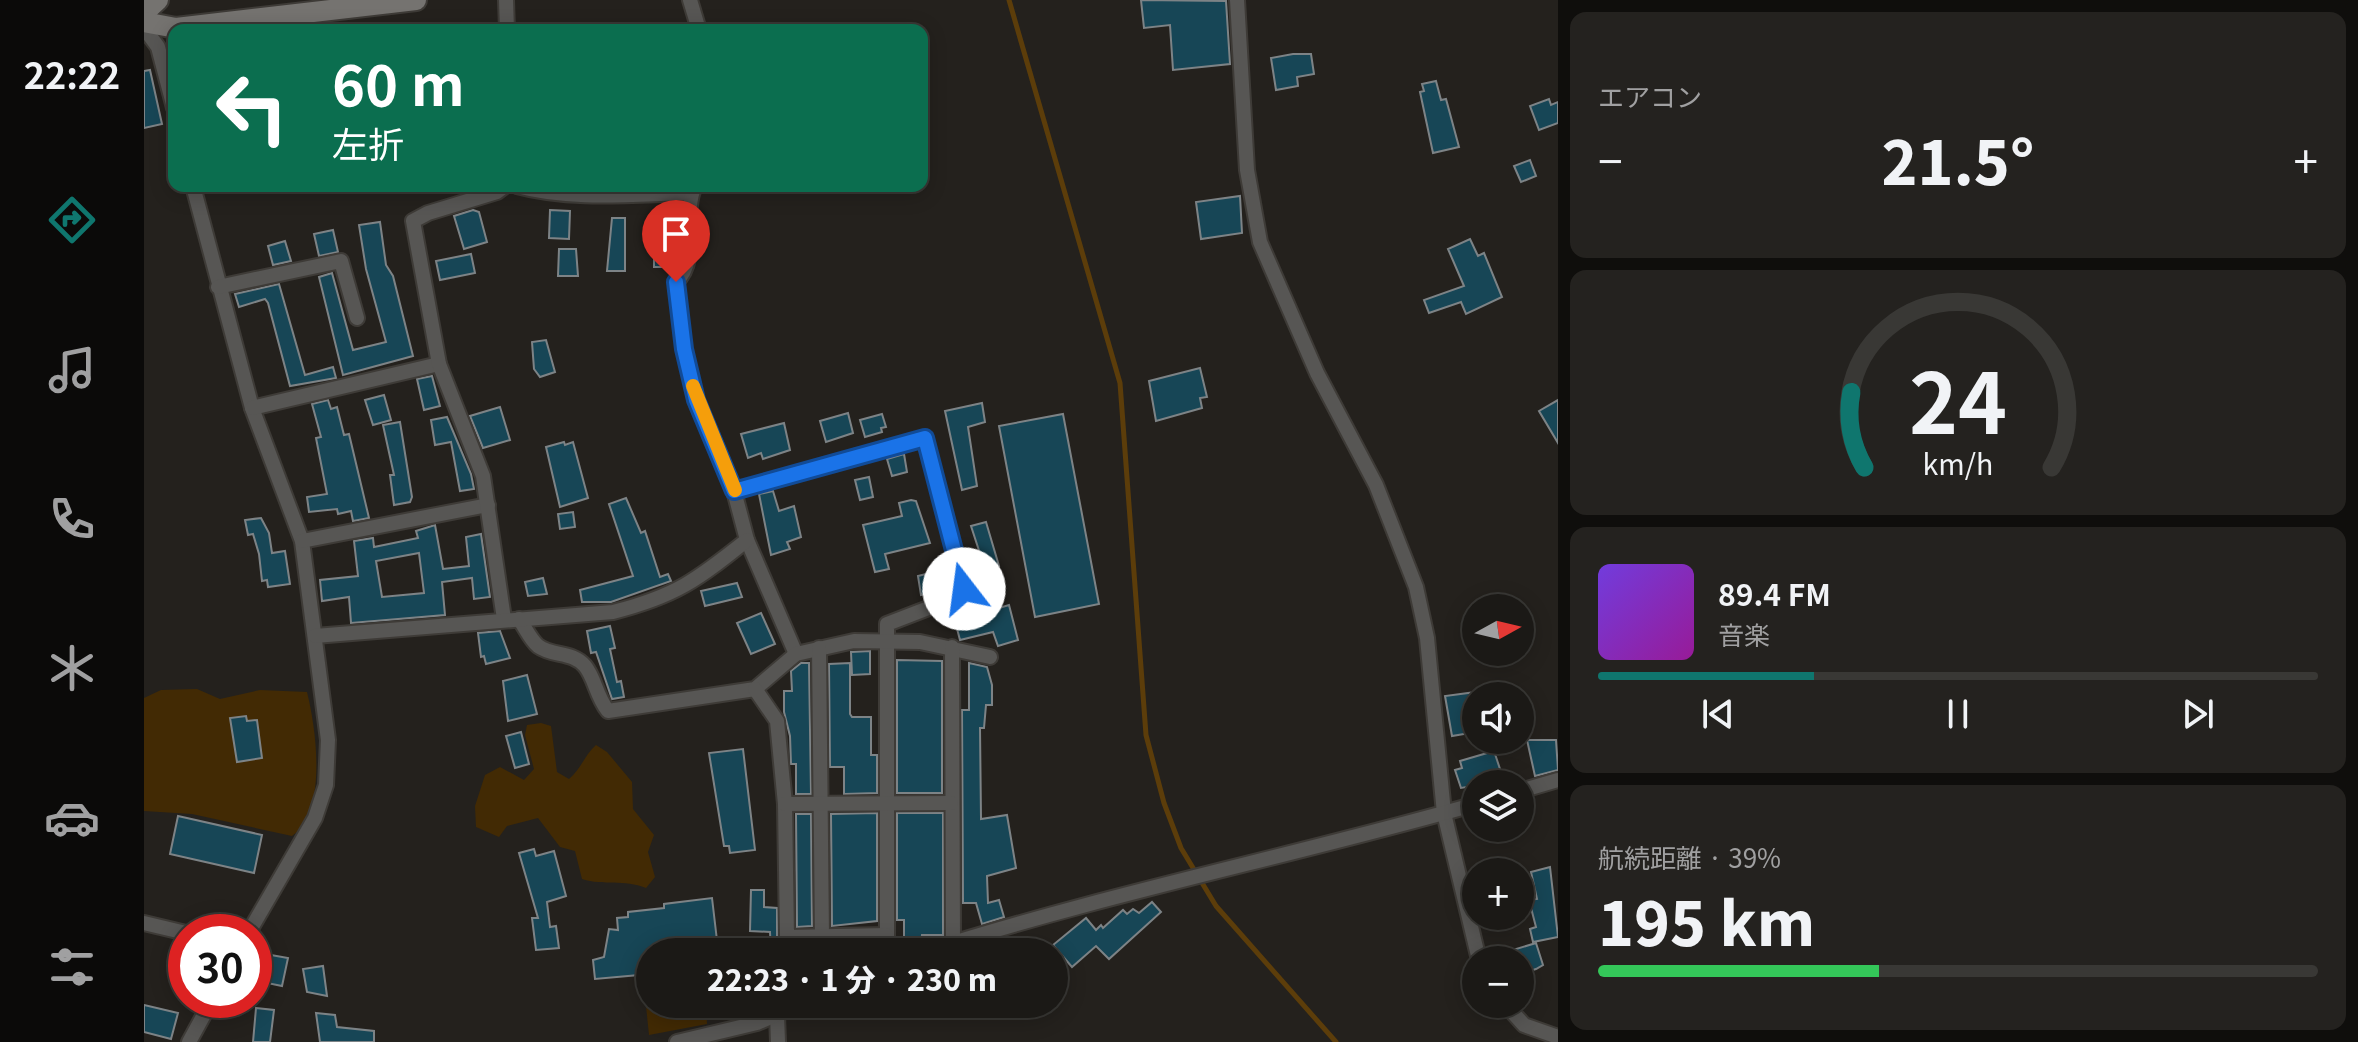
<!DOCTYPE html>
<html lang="ja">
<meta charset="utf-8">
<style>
:root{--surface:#1b1916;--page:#24221f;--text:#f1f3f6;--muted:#a0a0a1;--line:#393835;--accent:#0f766e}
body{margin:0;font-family:Georgia,"Noto Sans JP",serif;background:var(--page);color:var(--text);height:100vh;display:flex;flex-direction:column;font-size:30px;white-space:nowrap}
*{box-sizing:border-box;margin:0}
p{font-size:26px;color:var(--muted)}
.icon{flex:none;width:44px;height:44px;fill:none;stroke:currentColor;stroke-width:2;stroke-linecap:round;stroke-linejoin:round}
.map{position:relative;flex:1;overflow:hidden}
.details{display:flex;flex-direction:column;gap:12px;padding:12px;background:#0f0e0c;width:800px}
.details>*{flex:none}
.hud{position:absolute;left:24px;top:24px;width:760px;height:168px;border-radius:16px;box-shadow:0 4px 20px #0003,0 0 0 2px var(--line);background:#0b6e4f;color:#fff;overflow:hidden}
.needle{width:52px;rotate:82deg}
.buttons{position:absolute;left:1318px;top:594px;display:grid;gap:16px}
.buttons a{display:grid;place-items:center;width:72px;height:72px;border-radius:50%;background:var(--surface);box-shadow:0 4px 20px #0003,0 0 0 2px var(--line);font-size:40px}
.speed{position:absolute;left:24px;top:914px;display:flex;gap:16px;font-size:40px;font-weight:700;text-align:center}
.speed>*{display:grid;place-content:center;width:104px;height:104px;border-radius:50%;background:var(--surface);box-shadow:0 4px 20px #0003,0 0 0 2px var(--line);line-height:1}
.speed .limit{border:12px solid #d22;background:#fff;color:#111}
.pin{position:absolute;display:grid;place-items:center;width:68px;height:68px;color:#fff;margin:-82px -34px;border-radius:50% 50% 50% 0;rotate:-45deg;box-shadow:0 0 8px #0007}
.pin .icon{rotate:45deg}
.me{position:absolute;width:88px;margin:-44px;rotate:345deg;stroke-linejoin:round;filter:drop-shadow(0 0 6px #0008)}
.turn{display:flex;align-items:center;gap:28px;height:168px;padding:0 32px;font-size:36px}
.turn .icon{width:104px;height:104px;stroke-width:2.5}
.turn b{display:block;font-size:56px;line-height:68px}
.big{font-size:60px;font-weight:800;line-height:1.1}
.details .card{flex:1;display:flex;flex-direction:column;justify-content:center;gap:12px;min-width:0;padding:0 28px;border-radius:16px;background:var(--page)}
.details .dial{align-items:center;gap:0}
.dial svg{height:208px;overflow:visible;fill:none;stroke:var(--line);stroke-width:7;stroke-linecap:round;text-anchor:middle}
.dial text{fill:var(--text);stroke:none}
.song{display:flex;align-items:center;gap:24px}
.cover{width:96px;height:96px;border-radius:12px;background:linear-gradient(135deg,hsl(260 70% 55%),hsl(300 70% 35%))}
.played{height:8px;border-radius:4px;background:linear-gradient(90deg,var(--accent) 30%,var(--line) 30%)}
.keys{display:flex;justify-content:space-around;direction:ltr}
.heat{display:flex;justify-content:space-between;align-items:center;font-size:44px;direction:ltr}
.charge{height:12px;border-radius:6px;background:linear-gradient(90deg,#34c759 39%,var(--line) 0)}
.trip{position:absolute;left:492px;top:938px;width:432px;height:80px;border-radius:40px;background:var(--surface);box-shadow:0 4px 20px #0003,0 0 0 2px var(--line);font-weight:800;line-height:80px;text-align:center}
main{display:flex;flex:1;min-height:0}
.dock{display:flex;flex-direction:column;width:144px;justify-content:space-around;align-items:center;background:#0b0a09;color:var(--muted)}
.dock .icon{width:56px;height:56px}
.dock .on{color:var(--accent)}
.dock b{font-size:36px;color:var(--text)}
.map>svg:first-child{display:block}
.green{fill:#422a04}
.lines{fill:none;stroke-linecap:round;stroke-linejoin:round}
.stream{stroke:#5c3d0a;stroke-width:5}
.building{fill:#174656;stroke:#7d8386;stroke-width:2;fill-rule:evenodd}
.street-casing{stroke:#3e3b37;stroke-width:18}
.secondary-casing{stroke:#3e3b37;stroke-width:24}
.street{stroke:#575654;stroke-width:14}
.secondary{stroke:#757370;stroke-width:20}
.route-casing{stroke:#114b97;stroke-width:20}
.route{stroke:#1a73e8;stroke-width:14}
.slow{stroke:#f59e0b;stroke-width:14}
</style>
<main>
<nav class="dock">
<b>22:22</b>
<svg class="icon on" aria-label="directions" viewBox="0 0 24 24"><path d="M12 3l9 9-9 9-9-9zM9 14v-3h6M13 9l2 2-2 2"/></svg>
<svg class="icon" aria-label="music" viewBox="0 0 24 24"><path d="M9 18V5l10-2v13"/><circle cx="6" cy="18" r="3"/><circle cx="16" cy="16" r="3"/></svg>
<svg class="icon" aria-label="phone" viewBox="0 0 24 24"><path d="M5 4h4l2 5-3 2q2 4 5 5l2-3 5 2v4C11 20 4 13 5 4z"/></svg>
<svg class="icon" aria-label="climate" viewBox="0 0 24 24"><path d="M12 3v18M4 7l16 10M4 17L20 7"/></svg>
<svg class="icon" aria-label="car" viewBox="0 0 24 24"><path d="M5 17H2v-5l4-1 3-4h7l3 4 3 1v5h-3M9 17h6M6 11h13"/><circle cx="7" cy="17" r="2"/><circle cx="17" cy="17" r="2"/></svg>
<svg class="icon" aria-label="filters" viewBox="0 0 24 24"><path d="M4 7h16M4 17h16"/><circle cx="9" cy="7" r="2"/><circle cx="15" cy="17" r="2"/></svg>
</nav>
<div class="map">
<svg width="1414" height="1042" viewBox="0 0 1414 1042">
<rect width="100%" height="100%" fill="#24211d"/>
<g class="green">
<path d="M53,689l23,10 40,-9 47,2c9,36 21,119 -15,144l-100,-22 -48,-3v-113l17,-8z"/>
<path d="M397,723l10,3 6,46 12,7c12,-10 15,-23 27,-34l11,7 25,30 1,27 21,26 -6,17 7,25 -9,11c-22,-9 -42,-2 -64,-9l-7,-28 -15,-4 -22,-29 -31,8 -8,11 -23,-10 -1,-21 10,-31 15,-8 24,13 10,-11 -9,-34 2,-10z"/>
<polygon points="506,976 506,1004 562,1004 563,1024 505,1035 499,977"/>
</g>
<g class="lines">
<polyline class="stream" points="865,0 976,383 1002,735 1020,803 1037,848 1072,906 1192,1042"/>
</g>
<g class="building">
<polygon points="997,0 1082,1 1086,64 1029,70 1026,25 1000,28"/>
<polygon points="1149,54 1167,54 1170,74 1153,77 1154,86 1132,90 1127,58"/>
<polygon points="6,70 18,124 0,128 0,71"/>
<polygon points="1292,81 1297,100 1302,99 1315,147 1289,153 1276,92 1280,91 1278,84"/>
<polygon points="1405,99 1407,105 1414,102 1414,123 1395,130 1386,106"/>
<polygon points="1386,160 1392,176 1377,182 1370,166"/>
<polygon points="1096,196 1098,233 1057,239 1052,202"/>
<polygon points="329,210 335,212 343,242 320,249 310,216"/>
<polygon points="406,210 426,211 425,239 405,238"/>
<polygon points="515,213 533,213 531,267 510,267 510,250 515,250"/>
<polygon points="468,218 481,218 481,271 463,271"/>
<polygon points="236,222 242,265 249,276 269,356 199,375 175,277 188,273 209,350 242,342 222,269 215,225"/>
<polygon points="189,230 194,252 175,256 170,234"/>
<polygon points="1326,239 1334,256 1340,253 1358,297 1322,314 1317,302 1285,313 1280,300 1320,286 1304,249"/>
<polygon points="141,241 147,261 129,265 124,246"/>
<polygon points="415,249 432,249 434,276 414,276"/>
<polygon points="327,254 331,273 296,280 292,261"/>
<polygon points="135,284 161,375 189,367 192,378 146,386 124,303 121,299 95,307 91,294"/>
<polygon points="402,340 411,372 396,377 390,369 388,342"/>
<polygon points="1056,368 1063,397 1056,398 1058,408 1012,421 1005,381"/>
<polygon points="288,376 296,406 280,410 273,379"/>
<polygon points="240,395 247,420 229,425 221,400"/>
<polygon points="184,400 187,409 193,407 200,435 205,434 225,518 209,521 207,511 194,514 193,509 165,512 163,497 183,494 172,438 177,437 168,404"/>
<polygon points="1414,400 1414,443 1395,411"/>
<polygon points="838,403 841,422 824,427 833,486 818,490 801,411"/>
<polygon points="356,407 366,440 339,448 326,416"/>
<polygon points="704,413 709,433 682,442 676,421"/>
<polygon points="738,414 742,427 737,428 738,432 721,437 716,420"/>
<polygon points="919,414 955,604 891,617 855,426"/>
<polygon points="303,417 327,474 330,489 316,491 307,442 291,445 287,420"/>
<polygon points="256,422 268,497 266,502 250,505 246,475 250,475 239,425"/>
<polygon points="640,423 646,450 619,459 617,453 604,458 597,434"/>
<polygon points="420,442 421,445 429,442 444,498 416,507 402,447"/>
<polygon points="760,454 763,472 748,476 743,459"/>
<polygon points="725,477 729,497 716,500 711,480"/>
<polygon points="629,491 635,511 650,506 657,537 643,542 646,549 627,555 615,494"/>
<polygon points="482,498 497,533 501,531 516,577 524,574 527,581 467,602 438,602 436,590 489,576 465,504"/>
<polygon points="767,500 772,501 786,543 741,554 745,569 731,572 719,525 758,516 755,503"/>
<polygon points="429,512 431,527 416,529 414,514"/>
<polygon points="117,518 125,533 128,553 141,551 146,584 124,587 123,580 118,581 115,554 109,534 104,535 101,520"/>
<polygon points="842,522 855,566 841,569 827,526"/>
<path d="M291,525l8,44 26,-3 -3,-29 15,-3 9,63 -16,2 -2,-21 -30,4 3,33 -94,8 -2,-26 -27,4 -2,-21 38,-4 -4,-35 19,-3 1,9 44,-9 -2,-7zM275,553l5,40 -42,4 -6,-36z"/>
<polygon points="801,557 807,588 777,595 774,576 794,571 791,560"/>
<polygon points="399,578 403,594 384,596 381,582"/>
<polygon points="593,583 598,597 561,606 557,591"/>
<polygon points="865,605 874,640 854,646 849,632 816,640 811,621"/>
<polygon points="617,613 631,644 607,654 593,623"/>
<polygon points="466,626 471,648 466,649 473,682 477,681 480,697 468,699 452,652 447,653 443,631"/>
<polygon points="356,631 366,658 342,664 340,656 337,657 334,633"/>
<polygon points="726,651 726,674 708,675 707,652"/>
<polygon points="753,660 798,661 798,793 753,793"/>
<polygon points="657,663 665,663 667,794 652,794 652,764 647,764 646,736 640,712 640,691 648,691 647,671"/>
<polygon points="706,663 706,714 708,717 727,717 727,755 733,755 733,793 700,794 700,767 686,767 685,664"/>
<polygon points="825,663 843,667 848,685 848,705 842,705 840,728 836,728 837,819 863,815 872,868 843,876 844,903 855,900 860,917 838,924 832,903 819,903 818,710 825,710"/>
<polygon points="383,675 393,714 364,721 359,681"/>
<polygon points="1332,692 1332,732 1308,736 1301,696"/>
<polygon points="102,716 103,721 113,720 118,758 93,762 86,718"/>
<polygon points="377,732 385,764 371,768 362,736"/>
<polygon points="1383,740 1412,740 1414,770 1391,776"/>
<polygon points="599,749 611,850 586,853 585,846 580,846 565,753"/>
<polygon points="1350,751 1360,781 1317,788 1311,770 1318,768 1316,761"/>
<polygon points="733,813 733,921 688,926 687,814"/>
<polygon points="753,813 799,813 799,935 778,935 777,943 760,942 760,920 753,920"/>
<polygon points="652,814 667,814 668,926 653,927"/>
<polygon points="34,816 118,835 110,873 26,854"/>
<polygon points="390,849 392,856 410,851 422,896 403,902 406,927 412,926 415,948 392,950 388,918 394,918 375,853"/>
<polygon points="1406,867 1414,937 1389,942 1386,929 1392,927 1385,900 1393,899 1387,872"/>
<polygon points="607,890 620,890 620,907 633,908 633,937 638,945 701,946 702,952 627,952 626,932 606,931"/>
<polygon points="568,898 574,949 506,952 506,974 451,979 449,960 460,957 465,929 474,930 473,918 484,917 484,912 520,908 520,904"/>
<polygon points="1008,902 1017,912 965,959 952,946 928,967 909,945 942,918 952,930 957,925 959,928 979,910 983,914 989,909 995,913"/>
<polygon points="1392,943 1399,965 1392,969 1376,974 1376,960 1347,960 1346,957"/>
<polygon points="127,955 144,958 138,986 123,983 122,979"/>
<polygon points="179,966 183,996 163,992 159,969"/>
<polygon points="0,1005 34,1013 27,1039 0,1032"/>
<polygon points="112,1008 130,1010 126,1042 109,1042"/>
<polygon points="172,1013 191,1015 193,1027 230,1031 230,1042 176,1042"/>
</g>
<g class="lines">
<g class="street-casing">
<g id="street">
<polyline points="362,0 363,30"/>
<polyline points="546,0 555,30"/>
<polyline points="1093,0 1103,170 1116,242 1173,373 1232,485 1272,587 1283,638 1300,813 1335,960"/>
<polyline points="0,28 14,47 30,108"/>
<polyline points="49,186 108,408 158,541 184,740 182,785 171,818 105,932"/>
<path d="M373,186c55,15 118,8 174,7"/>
<path d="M551,186c-14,29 6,72 -19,96l8,67 12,51 38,91 13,49 49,114"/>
<polyline points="74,287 197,261 213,318"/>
<polyline points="108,408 295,364"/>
<polyline points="590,491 781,438 820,589 813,597 743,624 743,952"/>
<polyline points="158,541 344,505"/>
<polyline points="360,619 339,476 295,364 269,221 284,213 353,192 361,186"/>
<path d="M375,619c6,8 11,20 19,27 15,11 34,5 47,20 10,12 11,30 23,45l147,-22 41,-35 58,-13 66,1 70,15"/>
<path d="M171,636l298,-24c63,-16 84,-32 134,-72"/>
<polyline points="808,647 809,943"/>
<polyline points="675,648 678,937"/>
<polyline points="611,689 633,721 641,804 643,937 742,935"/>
<polyline points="1376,791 1414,780"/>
<polyline points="641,804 807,803"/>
<polyline points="0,923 42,933"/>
<path d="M780,952c181,-58 369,-96 552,-148"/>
<polyline points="1361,1004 1380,1025 1414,1037"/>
<polyline points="633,1015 634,1042"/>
<polyline points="45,1042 68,1000"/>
<polyline points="533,1042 613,1023 657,1004"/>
</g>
</g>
<g class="secondary-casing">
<g id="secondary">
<polyline points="0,13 14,0"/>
<polyline points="0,22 32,28 272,0"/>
</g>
</g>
<use href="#street" class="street"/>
<use href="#secondary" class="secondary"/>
</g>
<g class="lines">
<g class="route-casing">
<polyline id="route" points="532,282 540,349 552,400 590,491 781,438 820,589"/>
</g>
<use href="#route" class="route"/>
<polyline class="slow" points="549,386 591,490"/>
</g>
</svg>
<div class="buttons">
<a><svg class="needle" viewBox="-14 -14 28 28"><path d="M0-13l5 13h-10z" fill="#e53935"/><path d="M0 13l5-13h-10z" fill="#a0a0a1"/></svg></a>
<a><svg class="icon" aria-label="sound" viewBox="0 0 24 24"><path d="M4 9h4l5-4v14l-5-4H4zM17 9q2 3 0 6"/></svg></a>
<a><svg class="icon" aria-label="layers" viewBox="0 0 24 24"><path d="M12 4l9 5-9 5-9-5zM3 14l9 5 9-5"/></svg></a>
<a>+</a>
<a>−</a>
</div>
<div class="speed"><div class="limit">30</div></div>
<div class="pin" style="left:532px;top:282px;background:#d93025"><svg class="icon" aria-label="arrive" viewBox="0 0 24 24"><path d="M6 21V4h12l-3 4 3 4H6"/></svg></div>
<svg class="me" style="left:820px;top:589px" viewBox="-20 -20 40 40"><circle r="19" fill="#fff"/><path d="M0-13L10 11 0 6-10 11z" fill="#1a73e8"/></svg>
<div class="trip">22:23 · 1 分 · 230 m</div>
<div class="hud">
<div class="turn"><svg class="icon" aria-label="left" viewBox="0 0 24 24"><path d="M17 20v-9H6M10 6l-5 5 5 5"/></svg><div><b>60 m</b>左折</div></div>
</div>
</div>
<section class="details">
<div class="card"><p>エアコン</p>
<div class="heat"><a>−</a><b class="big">21.5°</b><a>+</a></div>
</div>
<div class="card dial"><svg viewBox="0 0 100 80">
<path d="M14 69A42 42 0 1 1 86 69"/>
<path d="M14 69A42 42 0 0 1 9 40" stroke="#0f766e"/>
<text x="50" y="56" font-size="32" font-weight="700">24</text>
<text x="50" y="72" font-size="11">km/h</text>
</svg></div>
<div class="card">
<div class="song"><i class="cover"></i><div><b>89.4 FM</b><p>音楽</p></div></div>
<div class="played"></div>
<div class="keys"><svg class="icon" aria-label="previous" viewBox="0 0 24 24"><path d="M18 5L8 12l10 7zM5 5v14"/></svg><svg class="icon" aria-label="pause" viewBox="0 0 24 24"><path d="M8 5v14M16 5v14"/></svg><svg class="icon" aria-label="next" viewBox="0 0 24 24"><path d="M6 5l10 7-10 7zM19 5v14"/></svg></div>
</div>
<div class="card"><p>航続距離 · 39%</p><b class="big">195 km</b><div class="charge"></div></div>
</section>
</main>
